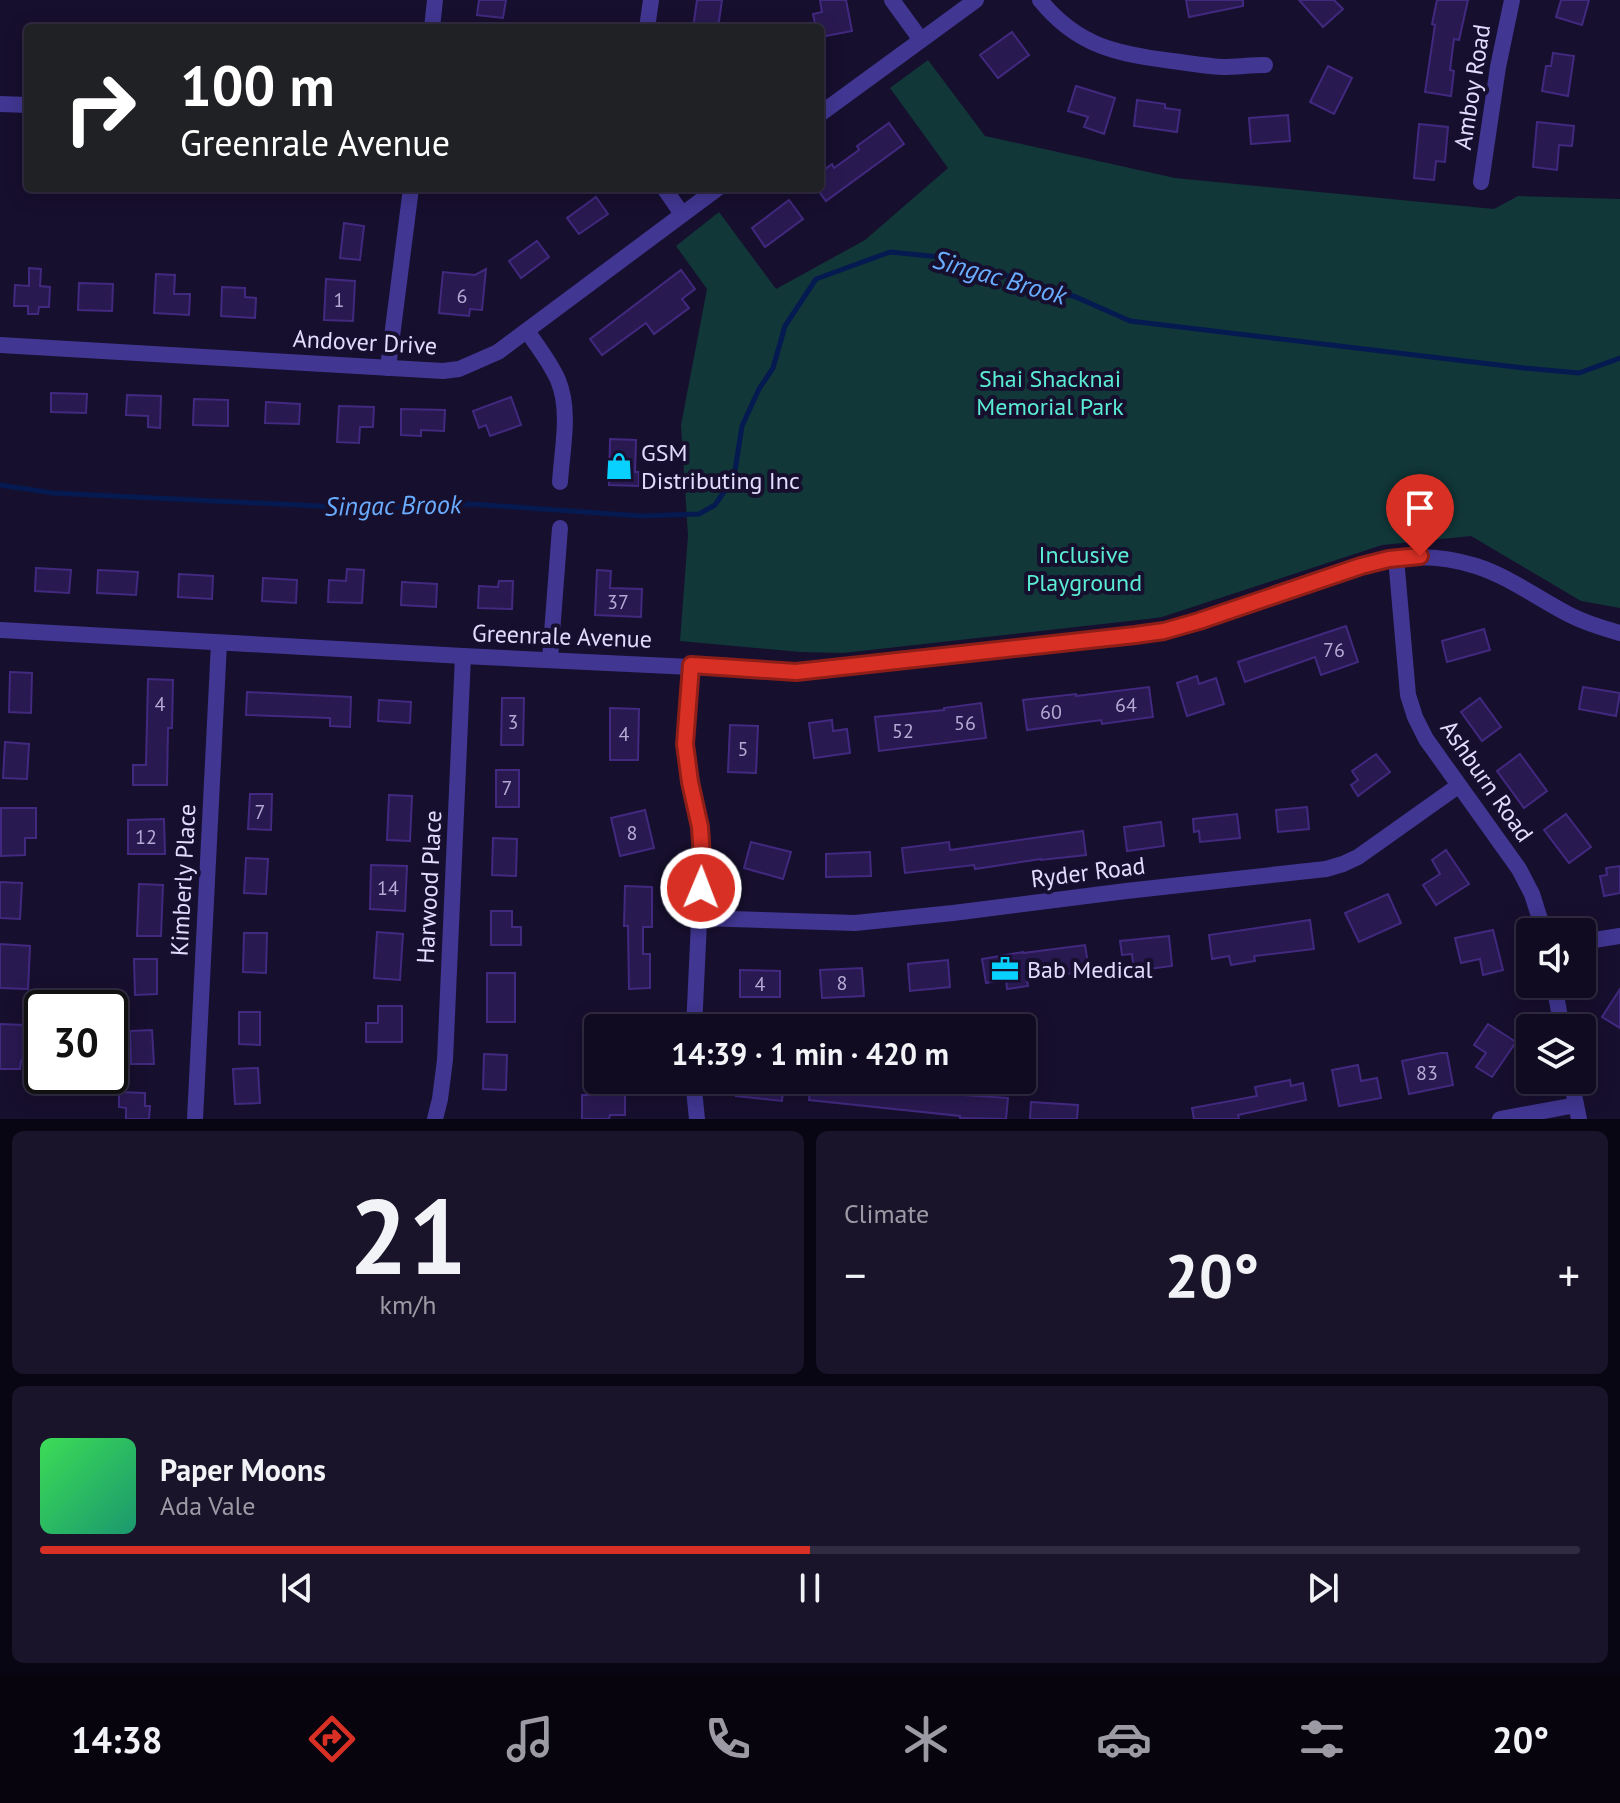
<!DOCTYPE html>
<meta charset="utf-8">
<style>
:root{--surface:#110b22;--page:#1a142a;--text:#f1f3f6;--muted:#9c9ba5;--line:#302b40;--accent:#d93025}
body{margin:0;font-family:"PT Sans",sans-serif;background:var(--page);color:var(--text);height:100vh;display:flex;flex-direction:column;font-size:30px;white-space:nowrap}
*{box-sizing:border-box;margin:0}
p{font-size:26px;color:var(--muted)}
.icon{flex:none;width:44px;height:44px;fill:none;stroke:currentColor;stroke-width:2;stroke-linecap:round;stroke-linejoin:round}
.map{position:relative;height:1119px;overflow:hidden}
.drawer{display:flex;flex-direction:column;gap:12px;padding:12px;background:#090613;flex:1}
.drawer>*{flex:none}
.hud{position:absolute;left:24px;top:24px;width:800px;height:168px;border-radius:8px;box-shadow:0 4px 20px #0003,0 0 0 2px var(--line);background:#202124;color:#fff;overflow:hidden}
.buttons{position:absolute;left:1516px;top:918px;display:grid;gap:16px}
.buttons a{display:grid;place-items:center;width:80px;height:80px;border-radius:8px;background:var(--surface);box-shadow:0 4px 20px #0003,0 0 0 2px var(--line);font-size:40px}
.speed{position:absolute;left:24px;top:990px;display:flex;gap:16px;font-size:40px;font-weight:700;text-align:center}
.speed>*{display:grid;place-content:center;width:104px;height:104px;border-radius:50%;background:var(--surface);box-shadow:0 4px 20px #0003,0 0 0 2px var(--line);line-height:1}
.speed .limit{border:4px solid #111;border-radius:12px;background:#fff;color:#111}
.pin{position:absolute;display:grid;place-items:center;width:68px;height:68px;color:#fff;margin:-82px -34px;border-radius:50% 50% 50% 0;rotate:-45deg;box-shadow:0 0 8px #0007}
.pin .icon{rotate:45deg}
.me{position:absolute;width:88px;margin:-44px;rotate:1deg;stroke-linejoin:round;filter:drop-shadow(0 0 6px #0008)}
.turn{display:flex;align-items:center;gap:28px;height:168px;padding:0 24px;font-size:36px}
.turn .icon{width:104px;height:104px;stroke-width:2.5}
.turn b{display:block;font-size:56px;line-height:68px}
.big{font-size:60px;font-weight:700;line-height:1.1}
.drawer .tile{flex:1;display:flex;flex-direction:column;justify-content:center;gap:12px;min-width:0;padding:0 28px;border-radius:12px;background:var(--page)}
.drawer .dial{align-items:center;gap:0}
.dial b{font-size:104px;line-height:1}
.song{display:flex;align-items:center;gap:24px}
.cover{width:96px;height:96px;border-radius:12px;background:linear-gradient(135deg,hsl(130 70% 55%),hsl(160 70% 35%))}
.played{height:8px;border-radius:4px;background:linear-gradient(90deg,var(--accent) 50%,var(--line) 50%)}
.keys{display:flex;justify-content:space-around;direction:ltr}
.heat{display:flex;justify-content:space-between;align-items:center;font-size:44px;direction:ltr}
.drawer .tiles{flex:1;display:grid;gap:12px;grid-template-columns:1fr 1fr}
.tile:last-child{grid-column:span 2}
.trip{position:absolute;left:584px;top:1014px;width:452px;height:80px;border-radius:8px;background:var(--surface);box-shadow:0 4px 20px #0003,0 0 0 2px var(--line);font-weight:700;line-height:80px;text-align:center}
.dock{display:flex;height:128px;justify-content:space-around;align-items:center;background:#07040e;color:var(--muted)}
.dock .icon{width:56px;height:56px}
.dock .on{color:var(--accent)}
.dock b{font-size:36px;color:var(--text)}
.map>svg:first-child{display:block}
.green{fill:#113739}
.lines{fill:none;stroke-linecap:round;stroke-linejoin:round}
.stream{stroke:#051a51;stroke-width:5}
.building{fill:#291951;stroke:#41297f;stroke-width:2}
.minor{stroke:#413692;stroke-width:16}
.route-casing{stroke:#8d1f18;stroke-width:20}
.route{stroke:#d93025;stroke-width:14}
.labels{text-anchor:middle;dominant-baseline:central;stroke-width:8;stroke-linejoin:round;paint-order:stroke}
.number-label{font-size:20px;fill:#b4abd4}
.street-label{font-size:24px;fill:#e3dcff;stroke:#170f2e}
.park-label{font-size:24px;fill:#5becd4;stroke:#170f2e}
.poi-label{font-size:24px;fill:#e3dcff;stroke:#170f2e;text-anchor:start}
.water-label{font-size:26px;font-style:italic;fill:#6aadff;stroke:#170f2e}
</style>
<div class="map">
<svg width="1620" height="1119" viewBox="0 0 1620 1119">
<rect width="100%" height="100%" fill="#170f2e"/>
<polygon class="green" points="928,60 985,136 1175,178 1494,209 1518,196 1620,199 1620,608 1581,601 1471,536 1382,545 1162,617 1147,619 843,653 801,652 680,641 688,536 681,425 707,289 676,246 719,212 776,289 865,240 948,168 890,88"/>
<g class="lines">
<polyline class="stream" points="0,485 53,493 361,508 472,504 641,516 699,514 715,505 734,477 742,426 759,389 773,368 785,326 816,279 890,252 950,258 1076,297 1130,321 1524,368 1579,373 1620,358"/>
</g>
<g class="building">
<polygon points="479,0 506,0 503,18 477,15"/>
<polygon points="697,0 722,0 718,28 693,28"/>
<polygon points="820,0 846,0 852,31 820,37 820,28 816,28 813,14 822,12"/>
<polygon points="1186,0 1243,0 1243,6 1189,17"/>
<polygon points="1299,0 1334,0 1343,9 1323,27"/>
<polygon points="1437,0 1468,0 1459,40 1454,39 1450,70 1454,71 1451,96 1425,92 1435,25 1432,24"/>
<polygon points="1561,0 1589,0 1582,25 1556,17"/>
<polygon points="1012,32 1029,55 998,78 980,55"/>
<polygon points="1553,53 1574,56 1568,96 1542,91 1546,66 1551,66"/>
<polygon points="1328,66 1352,78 1334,114 1310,102"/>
<polygon points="1076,86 1115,98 1104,134 1084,127 1088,117 1068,111"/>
<polygon points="1137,100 1165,104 1165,108 1180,110 1177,132 1134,126"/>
<polygon points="1288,115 1290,141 1251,144 1249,118"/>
<polygon points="1537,122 1574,126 1572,146 1559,145 1557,170 1533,167"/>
<polygon points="889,123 904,144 826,201 820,193 820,173 832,164 834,168 859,150 857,146"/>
<polygon points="1419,124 1448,127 1445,162 1436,161 1434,180 1414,178"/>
<polygon points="596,197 608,214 579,234 567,218"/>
<polygon points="789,200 803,219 765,247 752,228"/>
<polygon points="344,223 364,226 360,260 340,258"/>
<polygon points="537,241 549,257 521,278 509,261"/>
<polygon points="29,268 41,269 40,286 50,287 49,307 39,307 38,314 28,314 28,306 14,306 15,285 29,286"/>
<polygon points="486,269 482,310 470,309 469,316 439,313 443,272 475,275"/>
<polygon points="681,270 695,289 682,299 689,308 654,334 646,323 602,355 590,339"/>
<polygon points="156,274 175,275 174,294 190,294 189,315 154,313"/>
<polygon points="326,279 355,281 353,321 324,320"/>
<polygon points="79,283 113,284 112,311 78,310"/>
<polygon points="222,287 245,288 245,297 256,298 255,318 221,316"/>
<polygon points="51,393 87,394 86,413 51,412"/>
<polygon points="127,395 161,396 160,428 148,427 148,416 126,415"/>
<polygon points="511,397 521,425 490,436 486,425 479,428 473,411"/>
<polygon points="194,399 228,400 228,426 193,425"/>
<polygon points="266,402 300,404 299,424 265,423"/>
<polygon points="339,406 374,407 373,427 360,427 359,443 337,442"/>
<polygon points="401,409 445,410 444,431 421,430 421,436 401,435"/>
<polygon points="610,439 636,440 635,472 639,472 639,486 609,485"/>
<polygon points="36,568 71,570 69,593 35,591"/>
<polygon points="347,569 364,570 362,603 328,602 329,580 346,581"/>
<polygon points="98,570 138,572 136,595 97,593"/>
<polygon points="597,570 611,571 610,588 642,589 641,617 595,615"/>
<polygon points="179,574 213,576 212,599 178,597"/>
<polygon points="263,578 297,580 296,603 262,601"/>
<polygon points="499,581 513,581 512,609 478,608 479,586 498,587"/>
<polygon points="402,582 437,584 436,607 401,605"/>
<polygon points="1346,626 1358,662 1321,675 1315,657 1245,682 1238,662"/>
<polygon points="1484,629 1490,650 1447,662 1442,641"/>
<polygon points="10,672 32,673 31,713 9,712"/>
<polygon points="1197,676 1199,684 1216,678 1224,704 1187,716 1177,683"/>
<polygon points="148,679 173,680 172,728 168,728 167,785 133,785 133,765 146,765"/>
<polygon points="1149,687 1153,717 1102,724 1101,720 1027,730 1023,700 1076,694 1076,696"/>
<polygon points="1583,687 1620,693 1616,716 1579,709"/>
<polygon points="247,692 351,697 350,727 330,726 330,718 246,715"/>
<polygon points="502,698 524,698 523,745 501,745"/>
<polygon points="1480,698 1501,727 1482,741 1461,712"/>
<polygon points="379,700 411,702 410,723 378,721"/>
<polygon points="981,703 986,738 879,751 875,717 944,710 944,708"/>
<polygon points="610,708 639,709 638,760 610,760"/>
<polygon points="832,720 833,731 847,729 850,753 814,758 809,723"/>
<polygon points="730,725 758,726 756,773 728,772"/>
<polygon points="5,742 29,744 27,779 3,778"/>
<polygon points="1376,754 1390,772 1358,796 1351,785 1358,780 1352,771"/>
<polygon points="1520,754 1547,791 1524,808 1497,771"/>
<rect x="496" y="770" width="23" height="37"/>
<polygon points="250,794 272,794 271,830 248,829"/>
<polygon points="389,795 412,796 410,841 387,840"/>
<polygon points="1307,807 1309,829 1278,832 1276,810"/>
<polygon points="1,808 36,808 36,838 25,838 25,855 1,856"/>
<polygon points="645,810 654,848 620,856 611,818"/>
<polygon points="1237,814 1240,838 1200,842 1199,831 1194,832 1193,819"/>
<polygon points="1566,814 1591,847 1569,863 1544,830"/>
<polygon points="164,819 165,854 128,854 128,820"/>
<polygon points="1161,822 1164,846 1127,851 1124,827"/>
<polygon points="1083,831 1086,855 1041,860 1041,859 975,869 974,865 905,873 902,848 949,842 950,850"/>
<polygon points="493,838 517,839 516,876 492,875"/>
<polygon points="751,842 791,852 783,879 744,868"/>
<polygon points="1446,850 1469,884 1436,905 1423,885 1440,874 1432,860"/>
<polygon points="870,852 871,876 826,877 826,854"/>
<polygon points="246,858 268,859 266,894 244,893"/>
<polygon points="371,865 407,866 405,911 370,909"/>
<polygon points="1620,866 1620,893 1604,896 1600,876 1607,875 1606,868"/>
<polygon points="0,882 22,883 20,919 0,918"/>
<polygon points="139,884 163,885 161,936 137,936"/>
<polygon points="625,886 652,887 652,927 643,927 643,954 650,954 650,988 629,989 628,926 624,926"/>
<polygon points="1388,894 1401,923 1359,942 1345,913"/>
<polygon points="491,911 512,911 512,927 521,927 521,945 491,945"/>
<polygon points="1310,920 1314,949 1254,956 1255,961 1231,965 1229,956 1212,959 1209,935"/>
<polygon points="1493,930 1503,970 1483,975 1480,959 1461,963 1455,938"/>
<polygon points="377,932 403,934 400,980 374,978"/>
<polygon points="244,933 267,933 266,973 243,972"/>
<polygon points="1169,936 1172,966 1134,971 1132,954 1122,955 1120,941"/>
<polygon points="0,944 30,946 28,989 0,988"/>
<polygon points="1085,945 1089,971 1027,979 1028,986 1007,989 1006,979 986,983 982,959 1023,952 1023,953"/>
<polygon points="134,959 157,959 157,994 135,995"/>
<polygon points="948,960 950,987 910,991 908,964"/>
<polygon points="862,968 864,996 822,998 820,970"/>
<polygon points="740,970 780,971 780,997 740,997"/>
<rect x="487" y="973" width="28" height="49"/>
<polygon points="1620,989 1620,1028 1602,1017"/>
<polygon points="378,1006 402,1006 402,1042 366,1042 366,1023 378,1023"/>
<polygon points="239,1012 260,1012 260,1045 239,1044"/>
<polygon points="0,1024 24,1025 23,1048 28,1051 26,1057 21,1061 20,1069 0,1069"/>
<polygon points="1488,1024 1516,1042 1492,1077 1476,1067 1486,1053 1474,1045"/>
<polygon points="152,1030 154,1064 131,1064 130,1031"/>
<polygon points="1441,1053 1447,1053 1453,1085 1409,1094 1402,1061"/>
<polygon points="484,1054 507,1055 506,1090 483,1089"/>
<polygon points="1358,1065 1361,1081 1377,1078 1381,1098 1339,1106 1332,1070"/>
<polygon points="258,1068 260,1103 235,1104 233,1069"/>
<polygon points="738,1080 784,1080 782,1101 736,1096"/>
<polygon points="811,1080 839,1080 948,1092 948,1094 1008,1098 1006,1119 960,1118 960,1116 809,1100"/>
<polygon points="1290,1080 1291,1086 1303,1083 1306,1100 1238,1115 1239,1119 1194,1119 1192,1108 1257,1096 1255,1087"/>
<polygon points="119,1092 145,1093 145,1106 150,1106 149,1119 126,1119 126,1108 119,1107"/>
<polygon points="582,1095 625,1095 625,1115 610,1115 609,1119 582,1119"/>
<polygon points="1031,1102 1078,1105 1077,1119 1030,1119"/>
</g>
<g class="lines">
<g class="minor">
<polyline points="892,0 921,40"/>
<path d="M1040,0c37,46 77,54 132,61 16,2 33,5 50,6 14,0 29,-2 43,-2"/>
<polyline points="432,28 435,0"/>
<polyline points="647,28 651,0"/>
<polyline points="0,104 28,105"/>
<polyline points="820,114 976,0"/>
<polyline points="1481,182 1498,67 1512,0"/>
<polyline points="664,188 682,214"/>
<path d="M527,331c11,16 23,31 31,49 13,31 4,69 2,102"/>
<polyline points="0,345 443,371 459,369 498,352 718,188"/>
<polyline points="388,368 411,188"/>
<polyline points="1396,558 1408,695 1415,717 1426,739 1519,869 1532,894 1544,932"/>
<path d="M0,630l463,26 333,16 38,-3 330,-38c43,-12 85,-27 128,-42 65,-22 114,-45 184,-23 34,11 61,32 92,48 17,9 34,14 52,19"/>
<polyline points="550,659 560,528"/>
<polyline points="691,665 685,744 700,827 702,858 694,1028"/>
<polyline points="699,918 855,923 953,913 1126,891 1326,869 1343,864 1358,857 1458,786"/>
<polyline points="1582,942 1620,936"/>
<polyline points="1554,984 1562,1028"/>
<polyline points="693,1080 697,1119"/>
<polyline points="1571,1080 1579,1119"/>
<polyline points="195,1119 219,643"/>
<polyline points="435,1119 440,1099 445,1060 463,656"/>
<polyline points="1500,1119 1576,1105"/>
</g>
</g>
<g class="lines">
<g class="route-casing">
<polyline id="route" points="701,888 702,858 700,827 690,782 685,744 691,665 796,672 1135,635 1164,631 1199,621 1361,566 1389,559 1420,556"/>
</g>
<use href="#route" class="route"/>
</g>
<defs>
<g id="shop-bare" transform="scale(2.16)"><path d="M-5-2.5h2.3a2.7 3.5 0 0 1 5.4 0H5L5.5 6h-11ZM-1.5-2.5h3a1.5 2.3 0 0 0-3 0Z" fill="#08d1ff" stroke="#170f2e" stroke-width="2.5" paint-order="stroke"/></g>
<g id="office-bare" transform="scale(2.16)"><path d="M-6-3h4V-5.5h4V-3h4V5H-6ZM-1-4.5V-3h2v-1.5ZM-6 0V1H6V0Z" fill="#08d1ff" stroke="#170f2e" stroke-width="2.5" paint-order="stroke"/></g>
</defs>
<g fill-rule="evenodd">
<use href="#shop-bare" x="619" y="466"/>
<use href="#office-bare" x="1005" y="969"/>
</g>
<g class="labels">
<g class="number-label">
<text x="462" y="296">6</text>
<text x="339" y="300">1</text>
<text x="618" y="602">37</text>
<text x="1334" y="650">76</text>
<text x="160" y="704">4</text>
<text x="1126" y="705">64</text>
<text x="1051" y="712">60</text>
<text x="513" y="722">3</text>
<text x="965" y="723">56</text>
<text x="903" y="731">52</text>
<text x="624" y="734">4</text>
<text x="743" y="749">5</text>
<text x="507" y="788">7</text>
<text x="260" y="812">7</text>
<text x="632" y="833">8</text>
<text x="146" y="837">12</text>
<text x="388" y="888">14</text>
<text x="842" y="983">8</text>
<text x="760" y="984">4</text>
<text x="1427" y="1073">83</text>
</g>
<g class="street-label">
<text transform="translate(1472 87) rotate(-81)">Amboy Road</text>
<text transform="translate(365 342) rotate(3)">Andover Drive</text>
<text transform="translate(562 636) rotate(2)">Greenrale Avenue</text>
<text transform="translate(1487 781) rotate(55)">Ashburn Road</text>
<text transform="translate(1088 872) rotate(-7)">Ryder Road</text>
<text transform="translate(183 880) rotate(-87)">Kimberly Place</text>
<text transform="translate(429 887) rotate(-87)">Harwood Place</text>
</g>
<g class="park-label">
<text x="1050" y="378">Shai Shacknai<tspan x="1050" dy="28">Memorial Park</tspan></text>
<text x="1084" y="554">Inclusive<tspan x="1084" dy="28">Playground</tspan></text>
</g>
<g class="poi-label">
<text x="641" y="452">GSM<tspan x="641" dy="28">Distributing Inc</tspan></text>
<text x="1027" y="969">Bab Medical</text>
</g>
<g class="water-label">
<text transform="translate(1000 277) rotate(16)">Singac Brook</text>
<text transform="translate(393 505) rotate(-1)">Singac Brook</text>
</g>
</g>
</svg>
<div class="buttons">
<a><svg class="icon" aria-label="sound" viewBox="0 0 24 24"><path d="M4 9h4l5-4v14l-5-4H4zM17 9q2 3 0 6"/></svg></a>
<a><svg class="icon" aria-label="layers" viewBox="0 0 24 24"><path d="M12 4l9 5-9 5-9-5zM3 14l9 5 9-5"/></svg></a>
</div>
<div class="speed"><div class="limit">30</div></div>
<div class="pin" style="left:1420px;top:556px;background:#d93025"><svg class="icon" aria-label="arrive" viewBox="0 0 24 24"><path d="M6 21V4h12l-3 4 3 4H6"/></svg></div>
<svg class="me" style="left:701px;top:888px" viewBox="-20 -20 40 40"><circle r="17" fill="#d93025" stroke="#fff" stroke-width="3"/><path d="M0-11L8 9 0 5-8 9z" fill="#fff"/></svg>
<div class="trip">14:39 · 1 min · 420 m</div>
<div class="hud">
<div class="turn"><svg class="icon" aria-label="right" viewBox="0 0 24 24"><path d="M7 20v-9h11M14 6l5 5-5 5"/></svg><div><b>100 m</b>Greenrale Avenue</div></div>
</div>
</div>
<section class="drawer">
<div class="tiles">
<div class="tile dial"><b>21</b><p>km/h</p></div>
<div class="tile"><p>Climate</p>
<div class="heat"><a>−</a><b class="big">20°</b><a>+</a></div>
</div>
<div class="tile">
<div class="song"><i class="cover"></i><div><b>Paper Moons</b><p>Ada Vale</p></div></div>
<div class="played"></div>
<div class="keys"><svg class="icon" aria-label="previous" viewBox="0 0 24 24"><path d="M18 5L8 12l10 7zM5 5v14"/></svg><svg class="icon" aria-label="pause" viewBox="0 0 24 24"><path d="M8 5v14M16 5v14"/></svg><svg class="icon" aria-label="next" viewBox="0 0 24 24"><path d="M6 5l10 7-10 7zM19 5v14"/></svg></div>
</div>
</div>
</section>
<nav class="dock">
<b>14:38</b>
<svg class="icon on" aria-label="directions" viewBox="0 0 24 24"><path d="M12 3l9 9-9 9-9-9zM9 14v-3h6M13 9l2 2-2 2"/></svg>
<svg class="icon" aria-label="music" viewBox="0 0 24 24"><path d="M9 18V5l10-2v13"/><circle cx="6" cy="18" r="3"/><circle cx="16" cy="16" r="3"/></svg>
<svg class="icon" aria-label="phone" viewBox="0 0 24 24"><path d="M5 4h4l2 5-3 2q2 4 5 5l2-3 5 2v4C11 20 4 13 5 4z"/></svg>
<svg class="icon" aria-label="climate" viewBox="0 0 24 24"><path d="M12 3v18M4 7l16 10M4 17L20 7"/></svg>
<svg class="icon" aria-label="car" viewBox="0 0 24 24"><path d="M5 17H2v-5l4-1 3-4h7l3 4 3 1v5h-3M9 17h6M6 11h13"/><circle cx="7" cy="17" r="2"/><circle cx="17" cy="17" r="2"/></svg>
<svg class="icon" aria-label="filters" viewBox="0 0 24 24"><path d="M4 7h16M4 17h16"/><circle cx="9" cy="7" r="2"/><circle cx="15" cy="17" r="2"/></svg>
<b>20°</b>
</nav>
